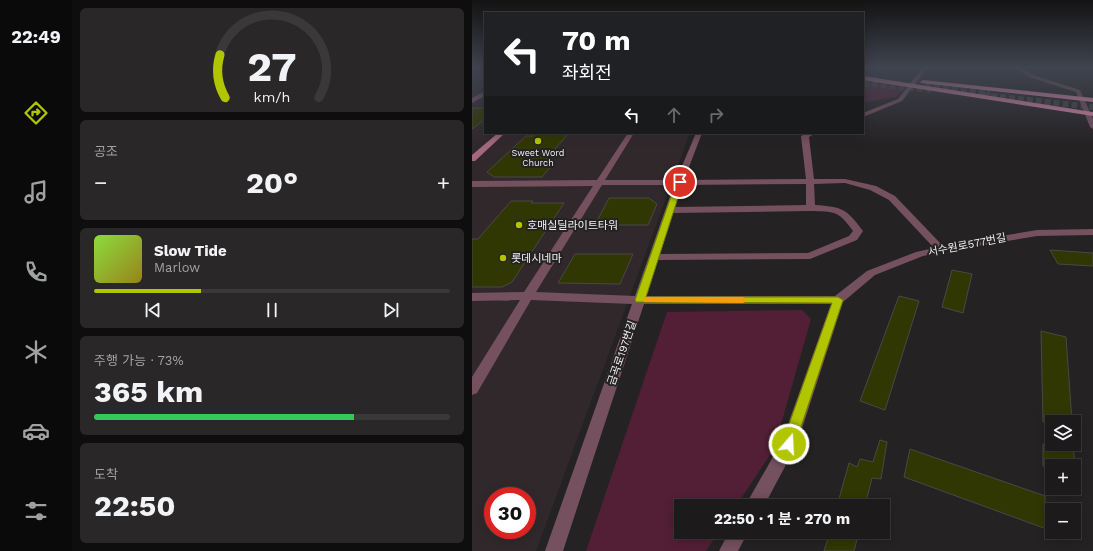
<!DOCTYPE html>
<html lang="ko">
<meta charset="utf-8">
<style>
:root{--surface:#1c1a1a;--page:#292727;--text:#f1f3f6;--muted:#a0a1a2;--line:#3a3839;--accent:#b1c500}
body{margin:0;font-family:"Work Sans","Noto Sans KR",sans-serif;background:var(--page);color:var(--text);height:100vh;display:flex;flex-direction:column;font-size:15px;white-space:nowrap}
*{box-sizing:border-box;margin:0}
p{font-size:13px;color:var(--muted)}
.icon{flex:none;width:22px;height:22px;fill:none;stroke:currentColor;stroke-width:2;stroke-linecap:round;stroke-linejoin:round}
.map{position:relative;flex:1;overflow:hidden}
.sheet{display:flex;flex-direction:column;gap:8px;padding:8px;background:#0f0e0e;width:400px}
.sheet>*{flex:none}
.guide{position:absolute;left:12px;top:12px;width:380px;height:122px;border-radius:0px;box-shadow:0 2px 10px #0003,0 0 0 1px var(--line);background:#202124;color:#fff;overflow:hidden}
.tools{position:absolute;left:573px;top:415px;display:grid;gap:8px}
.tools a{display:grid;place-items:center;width:36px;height:36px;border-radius:0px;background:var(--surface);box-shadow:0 2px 10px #0003,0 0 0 1px var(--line);font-size:20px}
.speed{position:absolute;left:12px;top:487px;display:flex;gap:8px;font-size:20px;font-weight:700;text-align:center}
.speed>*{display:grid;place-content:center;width:52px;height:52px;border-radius:50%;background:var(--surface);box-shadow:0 2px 10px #0003,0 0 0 1px var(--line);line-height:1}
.speed .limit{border:6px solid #d22;background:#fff;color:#111}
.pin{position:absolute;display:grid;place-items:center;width:34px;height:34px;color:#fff;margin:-17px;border:2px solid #fff;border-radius:50%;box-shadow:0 1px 4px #0007}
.me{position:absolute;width:44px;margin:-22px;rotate:19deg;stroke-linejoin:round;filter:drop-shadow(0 0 3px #0008)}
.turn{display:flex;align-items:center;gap:14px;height:84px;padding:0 12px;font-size:18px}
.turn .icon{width:52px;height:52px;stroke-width:2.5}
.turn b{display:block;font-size:28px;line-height:34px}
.lanes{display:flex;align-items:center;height:38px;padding:0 12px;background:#0003;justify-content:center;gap:20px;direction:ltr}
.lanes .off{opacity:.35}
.big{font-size:30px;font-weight:700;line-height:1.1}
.sheet .card{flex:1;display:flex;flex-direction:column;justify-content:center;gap:6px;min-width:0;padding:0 14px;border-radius:6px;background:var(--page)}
.sheet .dial{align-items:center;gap:0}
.dial svg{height:104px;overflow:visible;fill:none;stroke:var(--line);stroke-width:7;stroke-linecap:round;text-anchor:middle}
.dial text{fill:var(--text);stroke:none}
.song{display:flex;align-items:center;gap:12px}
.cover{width:48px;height:48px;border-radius:6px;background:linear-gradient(135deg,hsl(90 70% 55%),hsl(50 70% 35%))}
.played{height:4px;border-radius:2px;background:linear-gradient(90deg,var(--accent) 30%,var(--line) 30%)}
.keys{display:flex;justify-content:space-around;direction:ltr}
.heat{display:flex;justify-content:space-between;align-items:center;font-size:22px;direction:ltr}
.charge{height:6px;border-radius:3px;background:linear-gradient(90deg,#34c759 73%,var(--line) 0)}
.trip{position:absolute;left:202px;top:499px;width:216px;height:40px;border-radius:0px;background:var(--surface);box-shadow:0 2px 10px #0003,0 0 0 1px var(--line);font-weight:700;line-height:40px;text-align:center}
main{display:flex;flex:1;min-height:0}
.tabs{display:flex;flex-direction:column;width:72px;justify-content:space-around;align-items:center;background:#0b0a0a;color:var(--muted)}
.tabs .icon{width:28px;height:28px}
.tabs .selected{color:var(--accent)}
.tabs b{font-size:18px;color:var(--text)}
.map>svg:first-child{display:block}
.built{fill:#31282c;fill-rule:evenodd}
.green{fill:#521f36}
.building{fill:#313702;stroke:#484946}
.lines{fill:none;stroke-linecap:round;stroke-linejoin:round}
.motorway-tunnel{stroke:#444142;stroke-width:6;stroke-dasharray:6 3;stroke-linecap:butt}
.minor{fill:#75505f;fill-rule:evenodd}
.secondary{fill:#a36880;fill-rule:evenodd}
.trunk{fill:#d784a6;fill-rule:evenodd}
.motorway{fill:#e78cb2;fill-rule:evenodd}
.route{fill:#b1c500;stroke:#738000}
.slow{fill:#f59e0b}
.poi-dot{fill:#b1c500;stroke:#252223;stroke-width:1.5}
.labels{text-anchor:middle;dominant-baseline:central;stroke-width:4;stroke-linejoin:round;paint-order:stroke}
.far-poi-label{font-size:9px;fill:#f2f0f0;stroke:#252223}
.poi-label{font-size:11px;fill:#f2f0f0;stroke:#252223;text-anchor:start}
.street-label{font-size:11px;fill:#f2f0f0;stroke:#252223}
</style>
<main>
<nav class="tabs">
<b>22:49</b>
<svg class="icon selected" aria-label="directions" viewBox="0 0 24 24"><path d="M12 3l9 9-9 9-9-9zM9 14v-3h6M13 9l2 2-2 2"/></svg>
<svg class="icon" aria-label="music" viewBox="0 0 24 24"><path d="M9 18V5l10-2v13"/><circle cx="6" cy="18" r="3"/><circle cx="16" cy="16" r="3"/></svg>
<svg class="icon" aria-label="phone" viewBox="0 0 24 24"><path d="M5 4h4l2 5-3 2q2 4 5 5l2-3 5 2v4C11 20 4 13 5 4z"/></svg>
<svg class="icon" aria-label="climate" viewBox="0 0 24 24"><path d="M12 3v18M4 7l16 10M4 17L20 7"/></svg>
<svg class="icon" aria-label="car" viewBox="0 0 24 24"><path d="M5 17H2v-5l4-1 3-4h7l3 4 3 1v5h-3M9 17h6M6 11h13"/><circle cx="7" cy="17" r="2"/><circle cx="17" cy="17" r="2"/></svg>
<svg class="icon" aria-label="filters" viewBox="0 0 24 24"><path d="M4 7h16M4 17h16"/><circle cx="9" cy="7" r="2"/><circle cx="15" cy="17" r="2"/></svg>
</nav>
<section class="sheet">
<div class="card dial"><svg viewBox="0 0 100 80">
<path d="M14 69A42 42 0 1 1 86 69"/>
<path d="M14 69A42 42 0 0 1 10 36" stroke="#b1c500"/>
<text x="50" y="56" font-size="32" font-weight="700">27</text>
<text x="50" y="72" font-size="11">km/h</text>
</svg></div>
<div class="card"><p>공조</p>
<div class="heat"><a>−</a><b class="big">20°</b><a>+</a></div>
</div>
<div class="card">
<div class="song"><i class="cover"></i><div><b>Slow Tide</b><p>Marlow</p></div></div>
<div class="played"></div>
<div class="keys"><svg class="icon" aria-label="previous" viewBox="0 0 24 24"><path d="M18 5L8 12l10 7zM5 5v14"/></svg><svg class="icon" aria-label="pause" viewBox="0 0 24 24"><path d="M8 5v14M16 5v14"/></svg><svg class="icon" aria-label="next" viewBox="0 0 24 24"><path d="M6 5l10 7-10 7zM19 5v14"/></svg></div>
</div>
<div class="card"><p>주행 가능 · 73%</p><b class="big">365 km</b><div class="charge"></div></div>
<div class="card"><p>도착</p><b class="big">22:50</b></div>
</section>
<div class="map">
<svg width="621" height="551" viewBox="0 0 621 551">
<rect width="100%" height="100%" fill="#252223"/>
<path class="built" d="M13,71v62h205l-154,418h-64v-477zM21,496h34v34h-34z"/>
<g class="green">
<polygon points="391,81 433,88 424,97 395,102 391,101"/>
<polygon points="330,310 339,319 302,449 264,506 209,506 209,532 247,532 234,551 114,551 195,312"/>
</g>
<g class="building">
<polygon points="0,108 13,108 13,119 0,129"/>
<polygon points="63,133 97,133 69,165 80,165 70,177 22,177 15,172 54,136 61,136"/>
<polygon points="137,198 177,198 185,204 176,225 123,225"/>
<polygon points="39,201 61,201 59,203 92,203 40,282 30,287 0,287 0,239 6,239"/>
<polygon points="578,250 621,253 621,266 586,264"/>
<polygon points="103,254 161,254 148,284 86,283"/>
<polygon points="480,270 500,274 491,313 470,307"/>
<polygon points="427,296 447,301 413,410 388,401"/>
<polygon points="569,331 594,337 600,422 571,422"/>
<polygon points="408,440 415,442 409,479 400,478 393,506 365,506 377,463 385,467 388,459 401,462"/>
<polygon points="571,444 601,444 603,466 571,466"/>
<polygon points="438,449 573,496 573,509 580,512 580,531 432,477"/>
<polygon points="358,532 387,532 382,551 352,551"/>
</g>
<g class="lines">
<g class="motorway-tunnel">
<polyline points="391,83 461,90"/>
<polyline points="453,86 518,93"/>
<polyline points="510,95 621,107"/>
</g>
<g class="minor">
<polygon points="451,67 456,67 430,101 391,117 391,113 426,99"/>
<polygon points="540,67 546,67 564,76 608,90 621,119 621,129 618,127 604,92 560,78"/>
<polygon points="13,91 13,96 0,103 0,98"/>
<path d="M156,133h6l-29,47h71l20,-47h6l-18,47 122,-1 -5,-43 6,-3h9l-7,4 5,42h31l31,7 19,10 48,50 94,-16 56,-1v6l-56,1 -96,16 -18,4 -48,19 -32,27 -46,142 -33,62h-19l37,-65 49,-137h-187l-81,247h-18l87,-247 -101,-4 -54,93 -5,2v-18l48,-77 -48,1v-8l52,-1 69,-106 -121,1v-6l125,-1zM373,183l25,7 19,10 45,48 -18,4 -49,19 -32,25h-189l12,-36 152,-1 47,-19 6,-9c-17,-23 -21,-24 -48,-26l-1,-21zM334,184v21l-131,2 7,-22zM130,185h72l-39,111 -99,-4zM338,211c25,1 28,-1 43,20l-4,5 -41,17 -148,1 13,-41z"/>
<polygon points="257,532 276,532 266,551 247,551"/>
</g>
<polygon class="secondary" points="26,133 33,133 3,161 0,161 0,155"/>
<polygon class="trunk" points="391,76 621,112 621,116 391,80"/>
<polygon class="motorway" points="451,80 621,98 621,102 449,83 448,82"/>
</g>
<linearGradient id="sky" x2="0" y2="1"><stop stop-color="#141313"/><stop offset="0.47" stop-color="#404450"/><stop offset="1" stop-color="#404450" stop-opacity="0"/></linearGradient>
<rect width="621" height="144" fill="url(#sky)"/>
<polygon class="route" points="208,180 211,182 174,297 366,297 371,300 322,448 317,450 312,448 310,444 360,303 164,302 163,300 204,182"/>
<polygon class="slow" points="176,297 271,297 276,300 271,303 172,302 171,300 172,298"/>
<g class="poi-dot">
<circle cx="66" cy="141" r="4"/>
<circle cx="47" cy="225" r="4"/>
<circle cx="31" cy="258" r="4"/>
</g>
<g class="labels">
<g class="far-poi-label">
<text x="66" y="153">Sweet Word<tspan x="66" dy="10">Church</tspan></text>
</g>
<g class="poi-label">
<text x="55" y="225">호매실딜라이트타워</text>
<text x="39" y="258">롯데시네마</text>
</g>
<g class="street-label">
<text transform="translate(495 245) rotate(-11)">서수원로577번길</text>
<text transform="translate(150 353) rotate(-71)">금곡로197번길</text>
</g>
</g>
</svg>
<div class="tools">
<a><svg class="icon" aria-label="layers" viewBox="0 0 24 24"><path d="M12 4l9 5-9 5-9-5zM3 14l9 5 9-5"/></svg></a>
<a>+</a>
<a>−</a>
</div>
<div class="speed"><div class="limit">30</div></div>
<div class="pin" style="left:208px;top:182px;background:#d93025"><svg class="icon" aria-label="arrive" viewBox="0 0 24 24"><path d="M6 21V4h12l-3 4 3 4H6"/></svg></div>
<svg class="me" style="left:317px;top:444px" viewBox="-20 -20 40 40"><circle r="17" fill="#b1c500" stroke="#fff" stroke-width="3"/><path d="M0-11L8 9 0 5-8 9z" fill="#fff"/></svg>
<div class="trip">22:50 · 1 분 · 270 m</div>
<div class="guide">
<div class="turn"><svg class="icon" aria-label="left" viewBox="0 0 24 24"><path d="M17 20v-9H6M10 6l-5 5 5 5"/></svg><div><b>70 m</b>좌회전</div></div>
<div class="lanes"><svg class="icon" aria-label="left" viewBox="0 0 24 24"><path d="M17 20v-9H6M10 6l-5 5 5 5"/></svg><svg class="icon off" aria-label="ahead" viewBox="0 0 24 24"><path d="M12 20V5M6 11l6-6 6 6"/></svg><svg class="icon off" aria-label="right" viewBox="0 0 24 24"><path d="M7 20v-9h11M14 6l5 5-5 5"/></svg></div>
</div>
</div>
</main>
